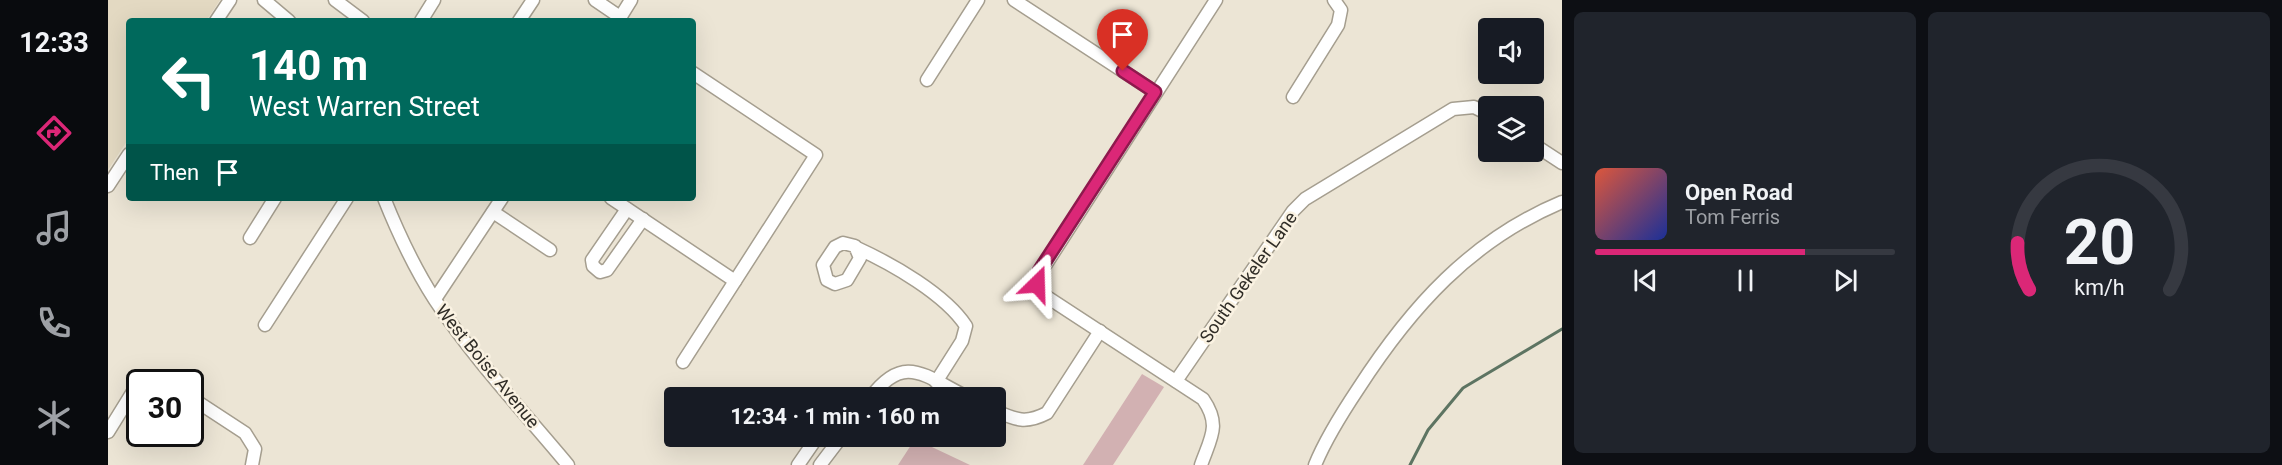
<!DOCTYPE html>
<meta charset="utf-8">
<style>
:root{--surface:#171b24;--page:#20242c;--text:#f1f3f6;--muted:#9ea1a6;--line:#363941;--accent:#db2777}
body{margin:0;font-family:Roboto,sans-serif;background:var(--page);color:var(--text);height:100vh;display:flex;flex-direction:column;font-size:22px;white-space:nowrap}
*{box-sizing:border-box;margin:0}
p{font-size:20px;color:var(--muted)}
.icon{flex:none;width:33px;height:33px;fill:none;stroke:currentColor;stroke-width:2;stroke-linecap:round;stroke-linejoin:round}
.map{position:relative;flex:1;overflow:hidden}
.panel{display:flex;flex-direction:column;gap:12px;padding:12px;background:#0d0f14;width:720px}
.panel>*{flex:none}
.banner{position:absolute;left:18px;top:18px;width:570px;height:183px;border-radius:6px;box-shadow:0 6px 24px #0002;background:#00695c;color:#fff;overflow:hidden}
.controls{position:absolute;left:1370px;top:18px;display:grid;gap:12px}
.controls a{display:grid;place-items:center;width:66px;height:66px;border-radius:6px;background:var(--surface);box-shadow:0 6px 24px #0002;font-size:30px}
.speed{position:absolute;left:18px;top:369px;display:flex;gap:12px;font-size:30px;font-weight:700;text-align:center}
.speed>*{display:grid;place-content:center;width:78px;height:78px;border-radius:50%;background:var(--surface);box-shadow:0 6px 24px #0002;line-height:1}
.speed .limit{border:3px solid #111;border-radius:9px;background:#fff;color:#111}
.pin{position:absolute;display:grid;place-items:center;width:51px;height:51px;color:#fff;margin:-62px -26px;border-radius:50% 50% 50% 0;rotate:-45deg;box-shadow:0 0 6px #0007}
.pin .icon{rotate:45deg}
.me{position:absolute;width:66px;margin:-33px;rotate:22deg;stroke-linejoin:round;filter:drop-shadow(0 0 4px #0008)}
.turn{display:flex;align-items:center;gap:21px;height:126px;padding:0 24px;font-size:27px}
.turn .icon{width:78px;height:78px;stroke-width:2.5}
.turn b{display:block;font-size:42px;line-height:51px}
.then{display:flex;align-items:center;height:57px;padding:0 24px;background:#0003;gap:12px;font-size:22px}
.panel .widget{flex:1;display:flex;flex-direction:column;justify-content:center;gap:9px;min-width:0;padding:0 21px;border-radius:9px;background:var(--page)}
.panel .dial{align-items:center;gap:0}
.dial svg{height:156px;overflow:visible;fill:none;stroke:var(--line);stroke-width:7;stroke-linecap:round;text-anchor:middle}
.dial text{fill:var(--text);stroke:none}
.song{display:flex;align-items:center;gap:18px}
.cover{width:72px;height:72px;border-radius:9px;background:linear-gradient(135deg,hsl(10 70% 55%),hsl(230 70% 35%))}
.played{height:6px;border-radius:3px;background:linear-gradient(90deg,var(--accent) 70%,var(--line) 70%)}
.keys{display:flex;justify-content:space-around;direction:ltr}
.panel .tiles{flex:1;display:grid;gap:12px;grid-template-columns:repeat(2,1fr)}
.trip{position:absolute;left:556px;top:387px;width:342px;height:60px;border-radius:6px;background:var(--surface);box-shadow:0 6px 24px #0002;font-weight:700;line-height:60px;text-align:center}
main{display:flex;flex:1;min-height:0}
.tabs{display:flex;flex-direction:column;width:108px;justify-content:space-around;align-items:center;background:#090b0e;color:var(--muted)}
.tabs .icon{width:42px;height:42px}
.tabs .active{color:var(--accent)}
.tabs b{font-size:27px;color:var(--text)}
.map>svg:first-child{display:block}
.built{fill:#e3d9c2}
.green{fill:#d2b1b2}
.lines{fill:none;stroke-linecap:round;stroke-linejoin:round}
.stream{stroke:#5d7462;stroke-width:3}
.minor-casing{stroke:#a59e8f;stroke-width:15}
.minor{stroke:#fff;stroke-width:12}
.route-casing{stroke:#8e194d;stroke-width:15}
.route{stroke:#db2777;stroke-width:10}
.labels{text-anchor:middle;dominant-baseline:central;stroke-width:5;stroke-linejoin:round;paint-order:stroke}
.street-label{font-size:18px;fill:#302d27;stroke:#faf2e2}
</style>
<main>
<nav class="tabs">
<b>12:33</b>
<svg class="icon active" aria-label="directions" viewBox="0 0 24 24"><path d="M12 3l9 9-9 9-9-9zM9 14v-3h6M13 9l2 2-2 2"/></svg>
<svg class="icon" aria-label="music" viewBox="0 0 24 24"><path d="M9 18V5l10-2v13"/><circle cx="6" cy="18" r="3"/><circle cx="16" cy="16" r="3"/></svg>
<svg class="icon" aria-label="phone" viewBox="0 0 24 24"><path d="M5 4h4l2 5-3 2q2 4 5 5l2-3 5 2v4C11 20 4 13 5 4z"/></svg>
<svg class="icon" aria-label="climate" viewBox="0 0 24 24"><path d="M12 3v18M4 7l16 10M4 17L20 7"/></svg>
</nav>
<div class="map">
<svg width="1454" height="465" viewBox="0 0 1454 465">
<rect width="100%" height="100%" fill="#ece5d5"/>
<polygon class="built" points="0,0 112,0 98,21 21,21 21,138 0,170"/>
<g class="green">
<polygon points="1034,374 1056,387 1005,465 975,465"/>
<polygon points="807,439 862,465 790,465"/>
</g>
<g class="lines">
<polyline class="stream" points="1302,465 1320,430 1355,388 1454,329"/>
<g class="minor-casing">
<g id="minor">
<polyline points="156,0 181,21"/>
<polyline points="227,0 255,21"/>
<polyline points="487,0 512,17 514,21"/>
<polyline points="906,0 1047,92"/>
<polyline points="108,21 122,0"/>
<polyline points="313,21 326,0"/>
<polyline points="411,21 425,0"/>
<polyline points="510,21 523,0"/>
<polyline points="819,80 870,0"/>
<polyline points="1185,97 1230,25 1233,10 1226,0"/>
<polyline points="1425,144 1454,163"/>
<polyline points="0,186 21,154"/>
<path d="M276,198c14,35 31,71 51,102 39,59 88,111 133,165"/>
<polyline points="503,198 627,281"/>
<polyline points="519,209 484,260 485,266 492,272 499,270 535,219"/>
<polyline points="385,212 442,250"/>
<polyline points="142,238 167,198"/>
<polygon points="735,243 747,246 752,258 739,280 727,284 719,280 715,265 727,247"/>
<path d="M749,248c35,16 88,46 109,78l-4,15 -26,41"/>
<polyline points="327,299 394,198"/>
<polyline points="157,325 239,198"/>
<polyline points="575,362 708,155 585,73"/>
<polyline points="1068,381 1185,211 1197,199 1345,109 1366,107 1380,114"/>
<polyline points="37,382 41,379 61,382"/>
<polyline points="82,397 137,433 147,449 144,465"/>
<path d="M762,398c35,-47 55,-21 99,0"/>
<path d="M888,411c20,9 30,13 51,2l53,-82"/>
<polyline points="0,432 26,390 32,386"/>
<polyline points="690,465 710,436"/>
<polyline points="712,465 734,436"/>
<path d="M1093,465c10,-28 20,-40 2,-66l-156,-102 -10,-13v-6l179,-278"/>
<path d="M1207,465c11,-27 27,-52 43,-76 53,-82 113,-149 204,-187"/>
</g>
</g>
<use href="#minor" class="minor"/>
</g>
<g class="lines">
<g class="route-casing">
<polyline id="route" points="929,284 931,271 1047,92 1015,71"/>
</g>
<use href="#route" class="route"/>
</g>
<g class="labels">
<g class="street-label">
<text transform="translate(1140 277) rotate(-55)">South Gekeler Lane</text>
<text transform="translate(380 366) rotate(51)">West Boise Avenue</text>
</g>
</g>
</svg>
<div class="controls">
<a><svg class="icon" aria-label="sound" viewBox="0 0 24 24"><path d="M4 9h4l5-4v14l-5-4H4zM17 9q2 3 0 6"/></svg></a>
<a><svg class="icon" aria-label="layers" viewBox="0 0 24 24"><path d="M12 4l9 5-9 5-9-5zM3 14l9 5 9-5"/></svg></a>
</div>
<div class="speed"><div class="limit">30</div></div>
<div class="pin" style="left:1015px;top:71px;background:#d93025"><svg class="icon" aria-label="arrive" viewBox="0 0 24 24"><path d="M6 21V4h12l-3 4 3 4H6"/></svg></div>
<svg class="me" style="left:929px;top:284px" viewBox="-20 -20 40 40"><path d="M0-17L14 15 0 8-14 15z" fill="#db2777" stroke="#fff" stroke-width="4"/></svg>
<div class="trip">12:34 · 1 min · 160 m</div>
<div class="banner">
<div class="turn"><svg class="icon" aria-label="left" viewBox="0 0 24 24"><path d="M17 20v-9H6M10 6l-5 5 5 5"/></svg><div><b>140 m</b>West Warren Street</div></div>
<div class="then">Then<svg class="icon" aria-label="arrive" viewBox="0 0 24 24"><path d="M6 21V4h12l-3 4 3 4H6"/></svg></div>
</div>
</div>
<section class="panel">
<div class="tiles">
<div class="widget">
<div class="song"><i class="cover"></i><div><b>Open Road</b><p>Tom Ferris</p></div></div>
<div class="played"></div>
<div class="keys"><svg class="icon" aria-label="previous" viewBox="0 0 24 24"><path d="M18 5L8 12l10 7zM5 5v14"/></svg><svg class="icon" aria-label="pause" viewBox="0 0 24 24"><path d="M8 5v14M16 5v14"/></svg><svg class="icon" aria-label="next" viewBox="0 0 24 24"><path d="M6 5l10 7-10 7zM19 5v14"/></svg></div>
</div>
<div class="widget dial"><svg viewBox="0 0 100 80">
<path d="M14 69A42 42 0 1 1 86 69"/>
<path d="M14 69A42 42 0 0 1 8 45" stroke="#db2777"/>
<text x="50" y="56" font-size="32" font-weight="700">20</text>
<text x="50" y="72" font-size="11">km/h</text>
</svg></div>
</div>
</section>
</main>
